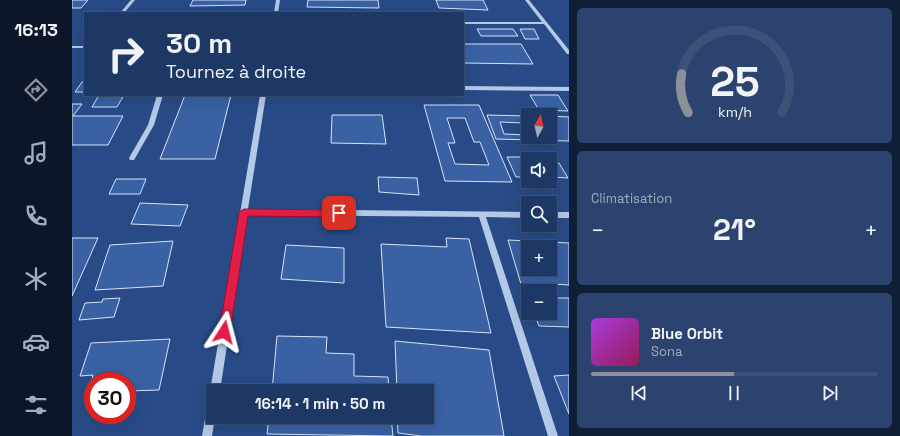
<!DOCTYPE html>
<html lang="fr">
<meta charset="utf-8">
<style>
:root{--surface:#1e3865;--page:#2b436e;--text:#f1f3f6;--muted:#a1acbf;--line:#3c5279;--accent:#8c9099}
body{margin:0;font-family:"Space Grotesk",sans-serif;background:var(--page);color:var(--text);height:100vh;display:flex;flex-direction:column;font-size:15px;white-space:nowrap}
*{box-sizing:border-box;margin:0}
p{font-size:13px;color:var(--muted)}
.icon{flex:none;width:22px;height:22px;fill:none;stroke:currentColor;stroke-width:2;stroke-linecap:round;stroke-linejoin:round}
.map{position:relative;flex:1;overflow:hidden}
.side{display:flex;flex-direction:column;gap:8px;padding:8px;background:#101f38;width:331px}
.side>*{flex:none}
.top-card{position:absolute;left:12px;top:12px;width:380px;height:84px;border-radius:0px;box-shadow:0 4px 16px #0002,0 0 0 1px var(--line);background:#1e3865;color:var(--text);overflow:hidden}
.needle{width:26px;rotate:8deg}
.buttons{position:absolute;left:449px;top:108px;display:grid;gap:8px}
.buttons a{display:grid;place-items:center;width:36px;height:36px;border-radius:0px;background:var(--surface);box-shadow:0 4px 16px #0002,0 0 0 1px var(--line);font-size:20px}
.speed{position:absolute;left:12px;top:372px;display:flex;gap:8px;font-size:20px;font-weight:700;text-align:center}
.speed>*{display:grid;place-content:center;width:52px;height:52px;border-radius:50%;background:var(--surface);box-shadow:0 4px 16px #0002,0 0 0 1px var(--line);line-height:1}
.speed .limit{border:6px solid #d22;background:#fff;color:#111}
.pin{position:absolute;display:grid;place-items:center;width:34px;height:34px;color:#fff;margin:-17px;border-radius:8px;box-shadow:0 2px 6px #0006}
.me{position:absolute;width:44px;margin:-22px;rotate:9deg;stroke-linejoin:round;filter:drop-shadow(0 0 3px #0008)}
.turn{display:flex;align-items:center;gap:14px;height:84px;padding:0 16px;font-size:18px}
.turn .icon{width:52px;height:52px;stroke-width:2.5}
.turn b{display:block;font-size:28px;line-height:34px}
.big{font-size:30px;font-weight:700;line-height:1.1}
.side .tile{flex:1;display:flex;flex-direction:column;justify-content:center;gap:6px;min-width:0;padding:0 14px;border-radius:6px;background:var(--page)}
.side .dial{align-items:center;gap:0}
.dial svg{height:104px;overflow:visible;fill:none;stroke:var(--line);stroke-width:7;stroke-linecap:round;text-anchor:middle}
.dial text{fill:var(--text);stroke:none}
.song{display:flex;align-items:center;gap:12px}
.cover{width:48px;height:48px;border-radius:6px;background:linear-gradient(135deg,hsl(280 70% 55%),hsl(330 70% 35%))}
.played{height:4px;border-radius:2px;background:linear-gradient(90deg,var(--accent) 50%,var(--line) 50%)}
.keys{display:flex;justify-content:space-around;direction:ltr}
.heat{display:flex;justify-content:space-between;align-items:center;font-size:22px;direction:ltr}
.trip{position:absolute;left:134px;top:384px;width:228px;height:40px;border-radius:0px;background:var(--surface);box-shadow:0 4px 16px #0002,0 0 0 1px var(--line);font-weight:700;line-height:40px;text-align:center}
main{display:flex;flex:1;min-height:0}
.dock{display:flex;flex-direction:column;width:72px;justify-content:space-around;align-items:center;background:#0c1628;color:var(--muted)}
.dock .icon{width:28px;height:28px}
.dock .active{color:var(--accent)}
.dock b{font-size:18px;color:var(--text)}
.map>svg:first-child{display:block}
.building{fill:#3961a4;stroke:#d8e4f7;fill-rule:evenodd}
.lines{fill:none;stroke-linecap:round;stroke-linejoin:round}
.minor{fill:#b4c8e8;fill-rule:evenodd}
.route{fill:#e11d48;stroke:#92132f}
</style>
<main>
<nav class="dock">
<b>16:13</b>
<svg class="icon active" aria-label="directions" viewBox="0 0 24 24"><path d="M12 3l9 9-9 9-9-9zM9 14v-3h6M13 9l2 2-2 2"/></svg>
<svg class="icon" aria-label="music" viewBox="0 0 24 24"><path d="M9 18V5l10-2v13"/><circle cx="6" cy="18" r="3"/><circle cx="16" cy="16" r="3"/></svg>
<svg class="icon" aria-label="phone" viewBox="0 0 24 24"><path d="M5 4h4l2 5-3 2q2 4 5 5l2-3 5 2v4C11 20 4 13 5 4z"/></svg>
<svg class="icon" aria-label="climate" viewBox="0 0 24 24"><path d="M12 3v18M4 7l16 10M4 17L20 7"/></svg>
<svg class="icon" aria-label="car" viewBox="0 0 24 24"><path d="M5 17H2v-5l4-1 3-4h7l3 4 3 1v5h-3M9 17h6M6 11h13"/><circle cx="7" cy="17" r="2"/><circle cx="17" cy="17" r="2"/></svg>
<svg class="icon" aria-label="filters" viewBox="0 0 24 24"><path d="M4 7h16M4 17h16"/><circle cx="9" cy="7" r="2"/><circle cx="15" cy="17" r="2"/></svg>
</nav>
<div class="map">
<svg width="497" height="436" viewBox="0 0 497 436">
<rect width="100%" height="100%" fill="#284b87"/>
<g class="building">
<polygon points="0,0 16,0 9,8 0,8"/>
<polygon points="121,0 174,0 173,5 118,6"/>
<polygon points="236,0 306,0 307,8 235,7"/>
<polygon points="364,0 411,0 416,10 367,8"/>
<polygon points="405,29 441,29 446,36 409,36"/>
<polygon points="448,29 462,29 467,39 453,39"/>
<polygon points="391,44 449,44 461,64 391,63"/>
<polygon points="10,82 13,82 13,92 3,92"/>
<polygon points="27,95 52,95 45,107 20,107"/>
<polygon points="113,95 159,95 143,159 88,159"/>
<polygon points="458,95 486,95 496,111 467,110"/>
<polygon points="0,104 10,104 1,116 51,116 36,145 0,145"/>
<path d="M352,105h55l33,77 -67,-1zM375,118h18l9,24h6l9,23 -34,-1 -7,-21h7z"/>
<polygon points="260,115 310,115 314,144 259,143"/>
<polygon points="415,115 456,116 456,131 452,123 428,122 432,134 456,135 456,137 478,137 478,116 497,117 497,141 424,139"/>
<polygon points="435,157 479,157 482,163 487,163 496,178 478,177 478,159 456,159 456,177 444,177"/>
<polygon points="306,177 345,178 347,195 307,192"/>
<polygon points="44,179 74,179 68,194 37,194"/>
<polygon points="68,203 116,205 108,226 59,224"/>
<polygon points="0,238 26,238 0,296"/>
<polygon points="374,238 397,239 419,333 314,327 309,244 375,247"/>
<path d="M436,240l61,3v42l-17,-1 3,9h-5v-2h-27zM456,247h22v22h-22z"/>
<polygon points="101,241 91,286 23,290 38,245"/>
<polygon points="214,245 272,248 272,283 209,279"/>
<polygon points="48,298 42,317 7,320 13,303 30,302 31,299"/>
<polygon points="478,298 497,298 497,327 467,326 462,313 478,313"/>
<polygon points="205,336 255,337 254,353 282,354 282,376 316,377 317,391 200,391"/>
<polygon points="98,339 87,390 55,391 55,381 21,381 21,393 16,393 21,375 8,376 19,343"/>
<polygon points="323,341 417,350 432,436 349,436 326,433 325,417 355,417 355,391 325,391"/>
<polygon points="497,375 497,414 482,376"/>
<polygon points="197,417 319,417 321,436 195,434"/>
</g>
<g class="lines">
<g class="minor">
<polygon points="59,0 63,0 52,13 48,13"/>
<polygon points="204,0 208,0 206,13 202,13"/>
<polygon points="453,0 457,0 497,50 497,54 495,54 472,24 391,24 391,22 470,22"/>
<rect x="0" y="46" width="13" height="2"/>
<polygon points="391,86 497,87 497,91 391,90"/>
<polygon points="85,95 91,95 82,125 62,160 58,160 57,158 76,125"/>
<polygon points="188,95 194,95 176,209 456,212 456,218 414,217 486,436 476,436 407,217 175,215 148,391 141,391 141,395 140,394 138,391"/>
<rect x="478" y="212" width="19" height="6"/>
<polygon points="141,397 141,417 143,417 140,436 130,436 136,402 138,399"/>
</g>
</g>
<polygon class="route" points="172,209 267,210 272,213 267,217 176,216 158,332 156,335 152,337 148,335 147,332 167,212"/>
</svg>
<div class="buttons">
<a><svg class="needle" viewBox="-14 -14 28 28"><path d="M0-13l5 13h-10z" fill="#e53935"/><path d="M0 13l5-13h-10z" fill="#a1acbf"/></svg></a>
<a><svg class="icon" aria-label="sound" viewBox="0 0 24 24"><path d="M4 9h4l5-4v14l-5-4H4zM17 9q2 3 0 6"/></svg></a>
<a><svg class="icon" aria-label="search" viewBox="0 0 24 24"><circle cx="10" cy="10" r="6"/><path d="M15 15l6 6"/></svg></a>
<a>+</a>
<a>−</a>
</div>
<div class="speed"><div class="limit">30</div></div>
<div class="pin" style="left:267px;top:213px;background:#d93025"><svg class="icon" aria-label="arrive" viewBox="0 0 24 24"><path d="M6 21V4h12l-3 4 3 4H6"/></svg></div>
<svg class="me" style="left:152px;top:332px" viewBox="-20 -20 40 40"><path d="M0-17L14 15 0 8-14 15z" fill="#e11d48" stroke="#fff" stroke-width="4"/></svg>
<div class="trip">16:14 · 1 min · 50 m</div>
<div class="top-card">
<div class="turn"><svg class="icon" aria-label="right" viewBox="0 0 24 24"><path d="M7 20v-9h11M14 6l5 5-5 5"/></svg><div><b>30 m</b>Tournez à droite</div></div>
</div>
</div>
<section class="side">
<div class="tile dial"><svg viewBox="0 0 100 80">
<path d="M14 69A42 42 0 1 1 86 69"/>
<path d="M14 69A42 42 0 0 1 9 39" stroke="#8c9099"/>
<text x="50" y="56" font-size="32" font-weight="700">25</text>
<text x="50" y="72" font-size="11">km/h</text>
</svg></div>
<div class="tile"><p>Climatisation</p>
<div class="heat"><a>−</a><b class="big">21°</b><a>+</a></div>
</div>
<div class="tile">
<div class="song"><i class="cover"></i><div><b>Blue Orbit</b><p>Sona</p></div></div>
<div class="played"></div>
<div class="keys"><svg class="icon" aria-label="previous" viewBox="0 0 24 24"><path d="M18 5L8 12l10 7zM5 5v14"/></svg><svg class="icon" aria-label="pause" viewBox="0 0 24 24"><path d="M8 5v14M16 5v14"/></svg><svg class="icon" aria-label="next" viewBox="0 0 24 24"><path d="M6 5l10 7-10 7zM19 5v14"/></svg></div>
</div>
</section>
</main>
